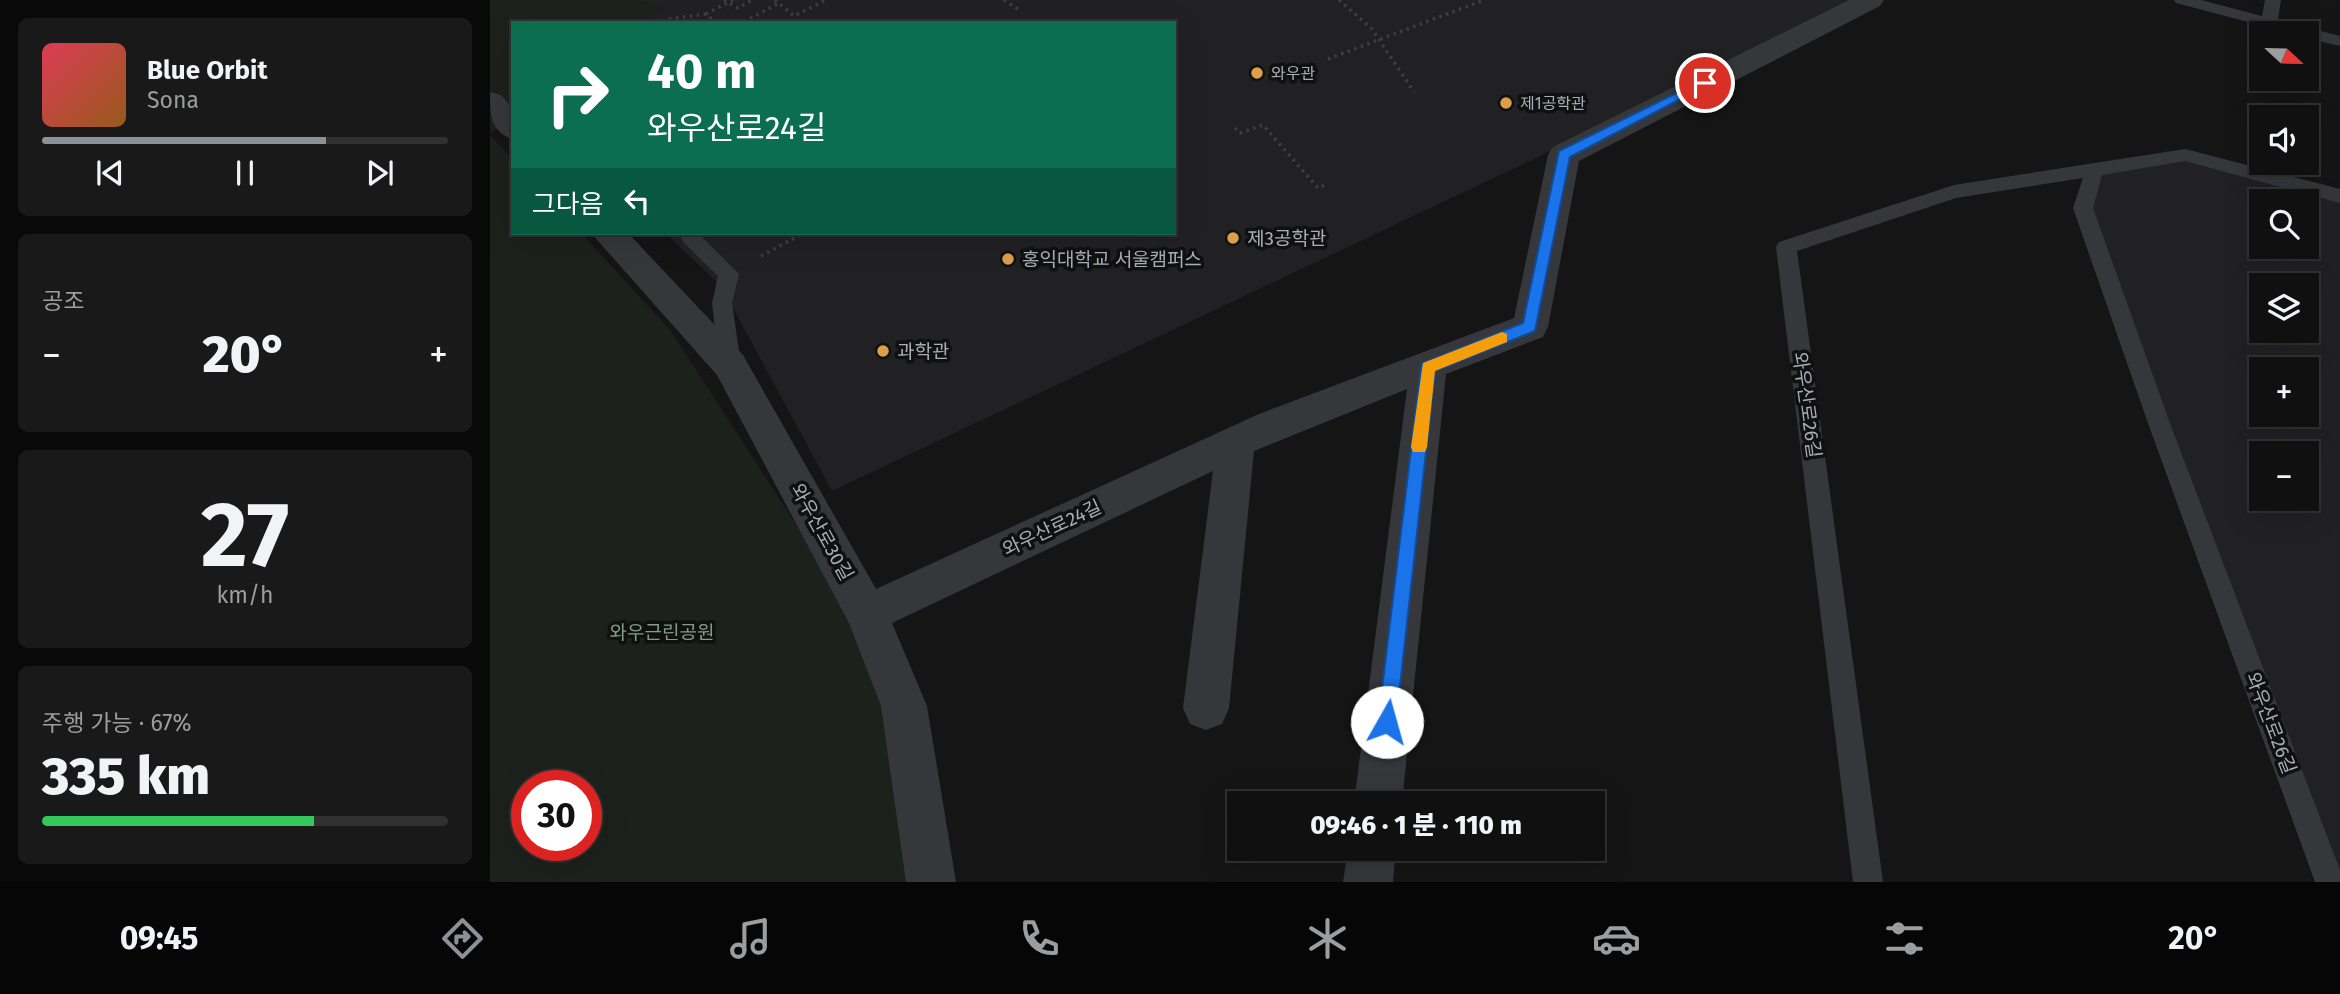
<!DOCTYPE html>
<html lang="ko">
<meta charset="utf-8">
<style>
:root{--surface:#101010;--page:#191919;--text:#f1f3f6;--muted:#9c9d9f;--line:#303030;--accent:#8c9099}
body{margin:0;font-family:"Fira Sans","Noto Sans KR",sans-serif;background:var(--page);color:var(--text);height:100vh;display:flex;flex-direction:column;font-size:26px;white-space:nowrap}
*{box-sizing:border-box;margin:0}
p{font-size:23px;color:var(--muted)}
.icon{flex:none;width:38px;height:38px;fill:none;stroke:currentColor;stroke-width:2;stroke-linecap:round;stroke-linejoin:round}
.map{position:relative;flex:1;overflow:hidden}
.details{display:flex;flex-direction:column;gap:18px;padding:18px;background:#090909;width:490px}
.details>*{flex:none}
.top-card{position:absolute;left:21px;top:21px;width:665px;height:214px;border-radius:0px;box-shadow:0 7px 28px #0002,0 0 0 2px var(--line);background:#0b6e4f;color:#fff;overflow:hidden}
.needle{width:46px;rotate:112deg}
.buttons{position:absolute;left:1759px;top:21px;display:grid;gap:14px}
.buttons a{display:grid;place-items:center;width:70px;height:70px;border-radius:0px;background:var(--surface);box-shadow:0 7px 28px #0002,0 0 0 2px var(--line);font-size:35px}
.speed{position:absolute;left:21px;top:770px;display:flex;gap:14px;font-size:35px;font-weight:700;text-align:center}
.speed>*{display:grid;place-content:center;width:91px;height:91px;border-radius:50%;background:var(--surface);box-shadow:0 7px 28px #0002,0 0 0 2px var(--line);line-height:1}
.speed .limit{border:10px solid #d22;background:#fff;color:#111}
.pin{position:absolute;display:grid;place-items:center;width:60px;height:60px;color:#fff;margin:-30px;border:4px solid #fff;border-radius:50%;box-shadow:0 2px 7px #0007}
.me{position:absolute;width:77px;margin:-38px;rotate:7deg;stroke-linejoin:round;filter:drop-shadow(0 0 5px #0008)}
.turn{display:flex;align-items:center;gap:24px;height:147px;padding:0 21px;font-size:32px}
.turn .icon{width:91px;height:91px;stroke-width:2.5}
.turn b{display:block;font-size:49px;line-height:60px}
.then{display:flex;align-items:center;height:66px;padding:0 21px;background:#0003;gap:14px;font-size:26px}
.big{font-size:52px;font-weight:800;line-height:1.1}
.details .tile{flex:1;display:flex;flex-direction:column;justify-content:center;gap:10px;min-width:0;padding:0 24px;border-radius:10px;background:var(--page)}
.details .dial{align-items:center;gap:0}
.dial b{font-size:91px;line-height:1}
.song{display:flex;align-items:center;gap:21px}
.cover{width:84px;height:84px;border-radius:10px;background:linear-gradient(135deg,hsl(350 70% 55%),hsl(30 70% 35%))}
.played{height:7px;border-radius:4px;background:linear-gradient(90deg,var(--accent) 70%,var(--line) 70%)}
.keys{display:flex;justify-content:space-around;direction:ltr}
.heat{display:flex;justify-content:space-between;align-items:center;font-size:38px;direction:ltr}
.charge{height:10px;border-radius:5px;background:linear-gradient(90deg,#34c759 67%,var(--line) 0)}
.trip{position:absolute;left:737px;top:791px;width:378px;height:70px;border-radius:0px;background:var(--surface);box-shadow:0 7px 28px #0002,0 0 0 2px var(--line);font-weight:800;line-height:70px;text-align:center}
.tab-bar{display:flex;height:112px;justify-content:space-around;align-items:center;background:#060606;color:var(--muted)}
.tab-bar .icon{width:49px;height:49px}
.tab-bar .on{color:var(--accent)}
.tab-bar b{font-size:32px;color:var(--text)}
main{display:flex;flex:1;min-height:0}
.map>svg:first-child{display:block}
.built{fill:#212123;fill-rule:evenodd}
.green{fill:#1c211c;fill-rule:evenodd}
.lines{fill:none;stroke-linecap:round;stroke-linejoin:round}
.path{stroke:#3d3e42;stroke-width:3.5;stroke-dasharray:2.5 4.5;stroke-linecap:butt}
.lane{fill:#36373b;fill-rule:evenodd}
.street{fill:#36373b;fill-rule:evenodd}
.route{fill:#1a73e8;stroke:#114b97;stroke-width:2}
.slow{fill:#f59e0b}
.poi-dot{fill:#db9f48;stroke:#101011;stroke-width:2.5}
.labels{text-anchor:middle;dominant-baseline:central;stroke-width:7;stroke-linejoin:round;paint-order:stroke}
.far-poi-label{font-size:16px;fill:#a9adb5;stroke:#101011;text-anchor:start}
.poi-label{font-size:19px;fill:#a9adb5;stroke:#101011;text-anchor:start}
.street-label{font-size:19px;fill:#a9adb5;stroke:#101011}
.park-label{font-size:19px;fill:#829e82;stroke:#101011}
</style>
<main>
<section class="details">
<div class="tile">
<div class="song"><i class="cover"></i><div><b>Blue Orbit</b><p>Sona</p></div></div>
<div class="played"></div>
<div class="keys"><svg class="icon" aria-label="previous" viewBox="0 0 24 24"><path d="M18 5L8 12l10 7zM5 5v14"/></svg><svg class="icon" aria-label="pause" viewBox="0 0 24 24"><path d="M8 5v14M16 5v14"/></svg><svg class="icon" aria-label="next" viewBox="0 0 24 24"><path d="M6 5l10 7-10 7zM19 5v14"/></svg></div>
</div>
<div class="tile"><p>공조</p>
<div class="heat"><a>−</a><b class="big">20°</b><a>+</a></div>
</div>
<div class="tile dial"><b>27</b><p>km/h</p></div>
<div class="tile"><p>주행 가능 · 67%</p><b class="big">335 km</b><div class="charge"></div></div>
</section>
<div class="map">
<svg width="1850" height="882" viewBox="0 0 1850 882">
<rect width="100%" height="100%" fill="#151516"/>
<g class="built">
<polygon points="143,0 1362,0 1063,150 342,491 231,286 175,233 684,233 684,23 149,23 174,7"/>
<path d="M1695,155l155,41v686l-257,-674 12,-40zM1771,201h45v46h-45zM1771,285h45v46h-45zM1771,369h45v46h-45zM1771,453h45v46h-45z"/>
</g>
<g class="green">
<polygon points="0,0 143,0 175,7 149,23 23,23 23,115 0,134"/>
<path d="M0,135l23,25v73h68l90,98 186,288 40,92 14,171h-421zM37,786h59v59h-59z"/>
</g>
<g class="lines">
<g class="path">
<polyline points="234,0 248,8 262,0"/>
<polyline points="285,0 304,16 336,0"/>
<polyline points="514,0 529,10"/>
<polyline points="849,0 882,29 924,92"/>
<polyline points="216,14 243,0"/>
<polyline points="179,19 216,14 226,23"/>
<polyline points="254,22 289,3"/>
<polyline points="838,59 994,0"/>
<polyline points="745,128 750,133 773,125 828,188 838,184"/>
<polyline points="271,256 314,233"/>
</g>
<g class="lane">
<polygon points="1684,0 1711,0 1772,16 1775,0 1791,0 1788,20 1850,36 1850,46 1816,38 1816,33 1800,33 1686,3"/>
<polygon points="1695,149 1850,189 1850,203 1695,161 1612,175 1603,208 1681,426 1850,870 1850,882 1825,882 1659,426 1583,208 1593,178 1466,198 1307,251 1393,882 1363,882 1286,247 1289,242 1464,185"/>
<polygon points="194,233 208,233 249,274 242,303 251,365 248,371 240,374 232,371 229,365 222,303 228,276 194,243 191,238"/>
</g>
<g class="street">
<polygon points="1359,0 1394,0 1390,6 1089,161 1058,327 1053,337 956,374 912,803 864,803 917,389 764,451 739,708 732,724 716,730 700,724 693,708 723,471 402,623 437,706 466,882 416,882 391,706 359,623 227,375 101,233 138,233 253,355 386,589 769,414 1024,318 1058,155 1063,147"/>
<path d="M0,92l11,3 12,14v30c-23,-7 -23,-25 -23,-47z"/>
<polygon points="858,849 906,849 903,882 853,882"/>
</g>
</g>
<polygon class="route" points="1211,81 1221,83 1080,157 1045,331 945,371 906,722 904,728 897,731 890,728 888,722 931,367 933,363 1033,323 1069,151"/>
<polygon class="slow" points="1012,332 1017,334 1017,342 945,371 937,447 935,452 923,452 921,447 933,363"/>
<g class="poi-dot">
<circle cx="767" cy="73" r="7"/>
<circle cx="1016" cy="103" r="7"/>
<circle cx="743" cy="238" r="7"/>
<circle cx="518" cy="259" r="7"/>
<circle cx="393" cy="351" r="7"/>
</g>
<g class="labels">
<g class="far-poi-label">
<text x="781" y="73">와우관</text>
<text x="1030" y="103">제1공학관</text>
</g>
<g class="poi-label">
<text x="757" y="238">제3공학관</text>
<text x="532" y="259">홍익대학교 서울캠퍼스</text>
<text x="407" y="351">과학관</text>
</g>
<g class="street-label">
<text transform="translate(1317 405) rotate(82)">와우산로26길</text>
<text transform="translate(562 528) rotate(-25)">와우산로24길</text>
<text transform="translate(332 532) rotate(61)">와우산로30길</text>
<text transform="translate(1781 723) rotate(69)">와우산로26길</text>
</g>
<g class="park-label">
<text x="172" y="632">와우근린공원</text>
</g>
</g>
</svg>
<div class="buttons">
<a><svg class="needle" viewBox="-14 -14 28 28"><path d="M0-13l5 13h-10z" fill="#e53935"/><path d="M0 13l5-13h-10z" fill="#9c9d9f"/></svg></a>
<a><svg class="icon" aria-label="sound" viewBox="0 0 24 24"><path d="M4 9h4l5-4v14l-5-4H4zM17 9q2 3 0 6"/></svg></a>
<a><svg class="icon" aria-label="search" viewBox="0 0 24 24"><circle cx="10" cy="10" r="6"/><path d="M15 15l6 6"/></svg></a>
<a><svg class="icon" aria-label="layers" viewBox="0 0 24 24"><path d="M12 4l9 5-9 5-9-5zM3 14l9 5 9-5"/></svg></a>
<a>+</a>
<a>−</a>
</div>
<div class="speed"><div class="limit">30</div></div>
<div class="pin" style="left:1215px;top:83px;background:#d93025"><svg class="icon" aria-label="arrive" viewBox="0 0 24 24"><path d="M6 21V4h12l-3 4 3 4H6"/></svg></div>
<svg class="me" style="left:897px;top:722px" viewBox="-20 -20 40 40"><circle r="19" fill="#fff"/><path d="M0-13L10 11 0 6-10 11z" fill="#1a73e8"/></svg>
<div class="trip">09:46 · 1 분 · 110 m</div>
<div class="top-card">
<div class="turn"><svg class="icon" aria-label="right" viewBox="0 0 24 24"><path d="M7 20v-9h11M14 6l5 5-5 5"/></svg><div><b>40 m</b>와우산로24길</div></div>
<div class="then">그다음<svg class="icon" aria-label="left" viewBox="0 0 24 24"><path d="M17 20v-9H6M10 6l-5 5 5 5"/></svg></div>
</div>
</div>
</main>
<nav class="tab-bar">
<b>09:45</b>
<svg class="icon on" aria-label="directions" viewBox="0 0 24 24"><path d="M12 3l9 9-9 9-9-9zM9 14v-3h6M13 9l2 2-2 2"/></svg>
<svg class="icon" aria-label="music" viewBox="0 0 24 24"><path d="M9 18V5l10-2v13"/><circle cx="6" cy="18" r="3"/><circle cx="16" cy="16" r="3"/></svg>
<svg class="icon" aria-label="phone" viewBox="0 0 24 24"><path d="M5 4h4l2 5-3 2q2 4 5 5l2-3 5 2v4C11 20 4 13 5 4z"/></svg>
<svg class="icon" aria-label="climate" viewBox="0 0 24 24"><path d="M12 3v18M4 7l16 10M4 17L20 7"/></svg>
<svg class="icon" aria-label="car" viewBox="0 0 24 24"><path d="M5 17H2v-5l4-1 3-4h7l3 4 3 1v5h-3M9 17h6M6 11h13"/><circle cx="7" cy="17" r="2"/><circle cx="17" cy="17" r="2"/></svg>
<svg class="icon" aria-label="filters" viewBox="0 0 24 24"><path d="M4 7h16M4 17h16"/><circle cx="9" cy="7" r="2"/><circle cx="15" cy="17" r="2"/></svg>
<b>20°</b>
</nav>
